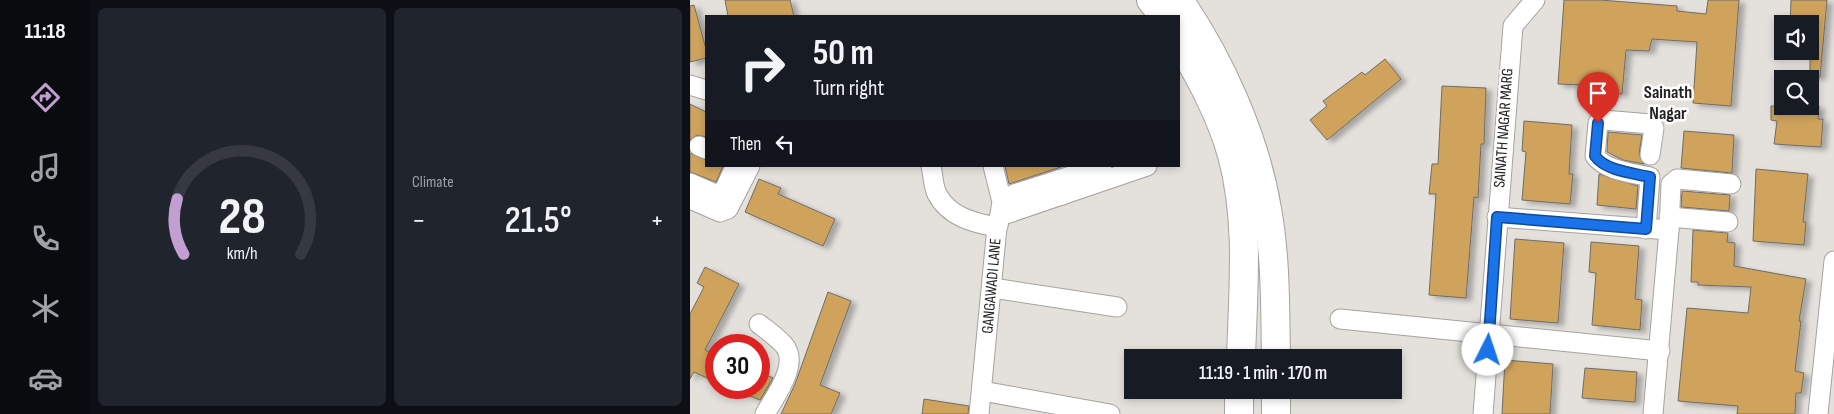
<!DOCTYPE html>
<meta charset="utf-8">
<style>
:root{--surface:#171b24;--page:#20242c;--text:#f1f3f6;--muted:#9ea1a6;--line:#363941;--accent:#c29ed1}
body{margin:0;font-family:"Sofia Sans Condensed",sans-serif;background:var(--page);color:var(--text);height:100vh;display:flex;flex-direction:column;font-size:19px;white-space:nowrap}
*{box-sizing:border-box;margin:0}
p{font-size:16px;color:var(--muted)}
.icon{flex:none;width:28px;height:28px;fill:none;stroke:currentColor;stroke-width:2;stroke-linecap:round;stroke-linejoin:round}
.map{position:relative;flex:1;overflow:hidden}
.side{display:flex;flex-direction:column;gap:8px;padding:8px;background:#0d0f14;width:600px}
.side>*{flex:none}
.guide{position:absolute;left:15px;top:15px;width:475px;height:152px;border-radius:0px;box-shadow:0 2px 8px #0003;background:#171b24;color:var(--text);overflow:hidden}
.fabs{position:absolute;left:1084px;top:15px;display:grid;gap:10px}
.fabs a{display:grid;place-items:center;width:45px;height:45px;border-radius:0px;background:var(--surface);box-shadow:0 2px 8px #0003;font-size:25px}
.speed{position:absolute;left:15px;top:334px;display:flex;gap:10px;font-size:25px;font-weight:700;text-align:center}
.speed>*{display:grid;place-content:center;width:65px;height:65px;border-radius:50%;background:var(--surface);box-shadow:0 2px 8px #0003;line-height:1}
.speed .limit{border:8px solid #d22;background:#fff;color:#111}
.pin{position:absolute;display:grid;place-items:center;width:42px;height:42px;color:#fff;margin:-51px -21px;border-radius:50% 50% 50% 0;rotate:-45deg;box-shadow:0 0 5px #0007}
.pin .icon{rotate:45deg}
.me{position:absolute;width:55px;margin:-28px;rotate:4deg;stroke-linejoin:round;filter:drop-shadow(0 0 4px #0008)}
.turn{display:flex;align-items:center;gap:18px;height:105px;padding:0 25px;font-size:22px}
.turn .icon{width:65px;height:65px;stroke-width:2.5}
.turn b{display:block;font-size:35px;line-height:42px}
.then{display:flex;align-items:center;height:48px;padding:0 25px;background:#0003;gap:10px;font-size:19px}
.big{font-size:38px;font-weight:600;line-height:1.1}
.side .widget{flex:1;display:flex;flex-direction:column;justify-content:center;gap:8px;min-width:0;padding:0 18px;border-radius:8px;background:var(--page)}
.side .dial{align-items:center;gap:0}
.dial svg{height:130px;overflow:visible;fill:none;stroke:var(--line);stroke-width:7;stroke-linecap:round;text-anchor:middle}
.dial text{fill:var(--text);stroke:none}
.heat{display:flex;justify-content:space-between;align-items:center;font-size:28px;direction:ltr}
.side .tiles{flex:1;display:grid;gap:8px;grid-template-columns:repeat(2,1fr)}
.trip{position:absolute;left:434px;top:349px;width:278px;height:50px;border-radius:0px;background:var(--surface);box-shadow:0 2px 8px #0003;font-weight:600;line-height:50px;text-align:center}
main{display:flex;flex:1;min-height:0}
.dock{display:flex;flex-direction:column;width:90px;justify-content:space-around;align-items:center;background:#090b0e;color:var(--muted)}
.dock .icon{width:35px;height:35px}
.dock .selected{color:var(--accent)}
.dock b{font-size:22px;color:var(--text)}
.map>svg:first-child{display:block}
.building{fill:#cfa35b;stroke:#6e6c68;filter:url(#shadow)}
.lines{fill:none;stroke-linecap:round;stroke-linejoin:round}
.street-casing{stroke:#a6a39f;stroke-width:21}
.primary-casing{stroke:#a6a39f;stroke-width:30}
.street{stroke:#fff;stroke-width:19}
.primary{stroke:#fff;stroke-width:28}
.route-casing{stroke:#114b97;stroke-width:12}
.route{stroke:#1a73e8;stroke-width:9}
.labels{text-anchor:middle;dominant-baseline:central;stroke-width:5;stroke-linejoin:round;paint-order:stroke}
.street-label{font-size:16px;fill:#232221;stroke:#fff}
.neighbourhood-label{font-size:18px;font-weight:bold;fill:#232221;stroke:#fff}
</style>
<main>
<nav class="dock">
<b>11:18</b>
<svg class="icon selected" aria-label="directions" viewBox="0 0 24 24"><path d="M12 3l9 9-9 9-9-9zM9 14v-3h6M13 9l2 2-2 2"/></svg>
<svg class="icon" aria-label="music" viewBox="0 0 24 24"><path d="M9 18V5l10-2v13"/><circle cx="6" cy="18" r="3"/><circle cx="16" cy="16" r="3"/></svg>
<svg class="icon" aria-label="phone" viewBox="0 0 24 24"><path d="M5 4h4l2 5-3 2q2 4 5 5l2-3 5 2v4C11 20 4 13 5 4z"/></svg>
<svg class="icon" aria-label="climate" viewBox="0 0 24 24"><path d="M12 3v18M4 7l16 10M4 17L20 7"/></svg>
<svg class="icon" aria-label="car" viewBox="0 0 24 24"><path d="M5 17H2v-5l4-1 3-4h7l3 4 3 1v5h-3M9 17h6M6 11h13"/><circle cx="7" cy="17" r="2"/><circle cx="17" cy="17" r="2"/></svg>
</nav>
<section class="side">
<div class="tiles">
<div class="widget dial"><svg viewBox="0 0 100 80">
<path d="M14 69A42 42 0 1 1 86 69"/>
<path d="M14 69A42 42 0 0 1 10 35" stroke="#c29ed1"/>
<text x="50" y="56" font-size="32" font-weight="700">28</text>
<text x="50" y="72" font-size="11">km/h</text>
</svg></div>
<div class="widget"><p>Climate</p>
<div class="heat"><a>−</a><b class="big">21.5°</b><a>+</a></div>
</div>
</div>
</section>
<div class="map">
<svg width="1144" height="414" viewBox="0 0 1144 414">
<defs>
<filter id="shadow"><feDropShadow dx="5.5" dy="3" stdDeviation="2.5" flood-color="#0004"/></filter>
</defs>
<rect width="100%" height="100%" fill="#e4e1dd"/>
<g class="building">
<polygon points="35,0 100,0 104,16 38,16"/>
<polygon points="874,0 910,0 987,6 987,11 1016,14 1018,0 1049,0 1041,106 1003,103 1007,42 962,39 959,51 936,50 932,94 894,90 894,85 868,84"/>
<polygon points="1101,0 1137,0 1130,77 1120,76 1120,24 1100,24"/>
<polygon points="4,5 16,49 16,58 0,62 0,6"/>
<polygon points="695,59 711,79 637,140 620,120 637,106 633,101 672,72 675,75"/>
<polygon points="752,86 796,88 794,144 791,144 788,198 784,197 776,298 739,295 746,194 739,194 742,164 748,164"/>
<polygon points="0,104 16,112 16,137 7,135 0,140"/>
<polygon points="1081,106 1129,106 1128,119 1133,119 1131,147 1084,144 1087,121 1081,120"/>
<polygon points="834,121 882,125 879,174 883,174 880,204 832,200 836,152 832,151"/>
<polygon points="994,131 1044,135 1042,173 991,168"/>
<polygon points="918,132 952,135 949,154 954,164 933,160 917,152"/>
<polygon points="0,153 16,160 16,166 33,166 26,182 0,172"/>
<polygon points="315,166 374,166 319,184"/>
<polygon points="1066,169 1118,174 1113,222 1116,222 1114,245 1063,241"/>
<polygon points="909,174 948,186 946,209 907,205"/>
<polygon points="69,179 91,188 88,194 145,219 133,246 55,212"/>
<polygon points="992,191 1040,195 1039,211 991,207"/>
<polygon points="1003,230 1038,233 1037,242 1045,243 1044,266 1116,279 1109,321 1111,321 1105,371 1114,373 1111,393 1106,393 1105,414 1047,414 1048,406 988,401 997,308 1058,313 1061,287 1008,285 1008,282 1001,282"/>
<polygon points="825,239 874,243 868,323 820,319"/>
<polygon points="901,242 949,246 945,299 952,300 950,330 902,325 906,273 899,272"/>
<polygon points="15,267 49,284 15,350 26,355 26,382 4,372 0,379 0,314 14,287 7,283"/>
<polygon points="138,292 161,301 130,385 150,393 141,414 91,414 105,384"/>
<polygon points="815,360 863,364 860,414 812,414"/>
<polygon points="895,368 947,372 945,402 892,398"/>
<polygon points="69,372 83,378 70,400 41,388 69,388"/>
<polygon points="234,399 279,406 278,414 232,414"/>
</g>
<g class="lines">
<g class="street-casing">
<g id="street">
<polyline points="0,85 16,90"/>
<polyline points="9,146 16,149"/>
<path d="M241,166c2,8 2,20 6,28 12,23 37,29 60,33l-18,187"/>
<polyline points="303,166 312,202 308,226"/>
<polyline points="368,180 412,166"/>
<polyline points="0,183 25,194 34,191 44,169"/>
<polyline points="324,194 368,180 373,195"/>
<polyline points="0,199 30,212 38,209 60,166"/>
<polyline points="310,216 457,166"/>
<polyline points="807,217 979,230 963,414"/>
<polyline points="979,217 1038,222"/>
<path d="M956,229l4,-52c-17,-4 -44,-6 -55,-21l3,-33 5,-3 48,4 3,4 -4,27"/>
<polyline points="979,230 981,184 987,179 1041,184"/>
<polyline points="303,288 427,307"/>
<polyline points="650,319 970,351"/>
<path d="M69,324c8,6 18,13 25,21 16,19 -9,51 -19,69"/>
<polyline points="292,391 420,414"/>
<polyline points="793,414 823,26 845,0"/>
<polyline points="1128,414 1144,261"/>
</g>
</g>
<g class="primary-casing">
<g id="primary">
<polyline points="461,0 474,16"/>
<path d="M489,0c41,60 76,137 88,209 9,49 8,99 9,149"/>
<path d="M489,41c21,36 42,74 53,114 18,66 11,136 9,203"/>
<polyline points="586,390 586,414"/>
<polyline points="549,414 549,390"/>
</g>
</g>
<use href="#street" class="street"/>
<use href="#primary" class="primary"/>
</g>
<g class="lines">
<g class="route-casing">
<path id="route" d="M798,350l9,-133 149,12 4,-52c-17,-4 -44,-6 -55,-21l3,-33"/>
</g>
<use href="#route" class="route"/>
</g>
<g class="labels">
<g class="street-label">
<text transform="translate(814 128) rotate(-86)">SAINATH NAGAR MARG</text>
<text transform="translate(302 286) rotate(-85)">GANGAWADI LANE</text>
</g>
<g class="neighbourhood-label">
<text x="978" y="92">Sainath<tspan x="978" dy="21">Nagar</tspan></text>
</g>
</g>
</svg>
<div class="fabs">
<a><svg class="icon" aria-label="sound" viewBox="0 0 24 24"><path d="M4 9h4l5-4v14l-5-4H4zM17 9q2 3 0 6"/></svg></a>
<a><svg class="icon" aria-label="search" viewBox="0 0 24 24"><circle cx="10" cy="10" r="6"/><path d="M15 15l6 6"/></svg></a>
</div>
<div class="speed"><div class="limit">30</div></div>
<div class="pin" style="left:908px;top:123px;background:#d93025"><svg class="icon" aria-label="arrive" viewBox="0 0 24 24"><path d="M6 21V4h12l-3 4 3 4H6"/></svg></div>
<svg class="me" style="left:798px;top:350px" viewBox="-20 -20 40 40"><circle r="19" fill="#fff"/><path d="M0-13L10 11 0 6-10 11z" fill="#1a73e8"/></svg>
<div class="trip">11:19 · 1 min · 170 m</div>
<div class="guide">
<div class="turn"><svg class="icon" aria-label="right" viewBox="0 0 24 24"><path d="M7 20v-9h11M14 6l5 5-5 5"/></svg><div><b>50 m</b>Turn right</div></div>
<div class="then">Then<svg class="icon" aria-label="left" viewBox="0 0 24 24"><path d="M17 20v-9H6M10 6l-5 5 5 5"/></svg></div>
</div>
</div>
</main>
